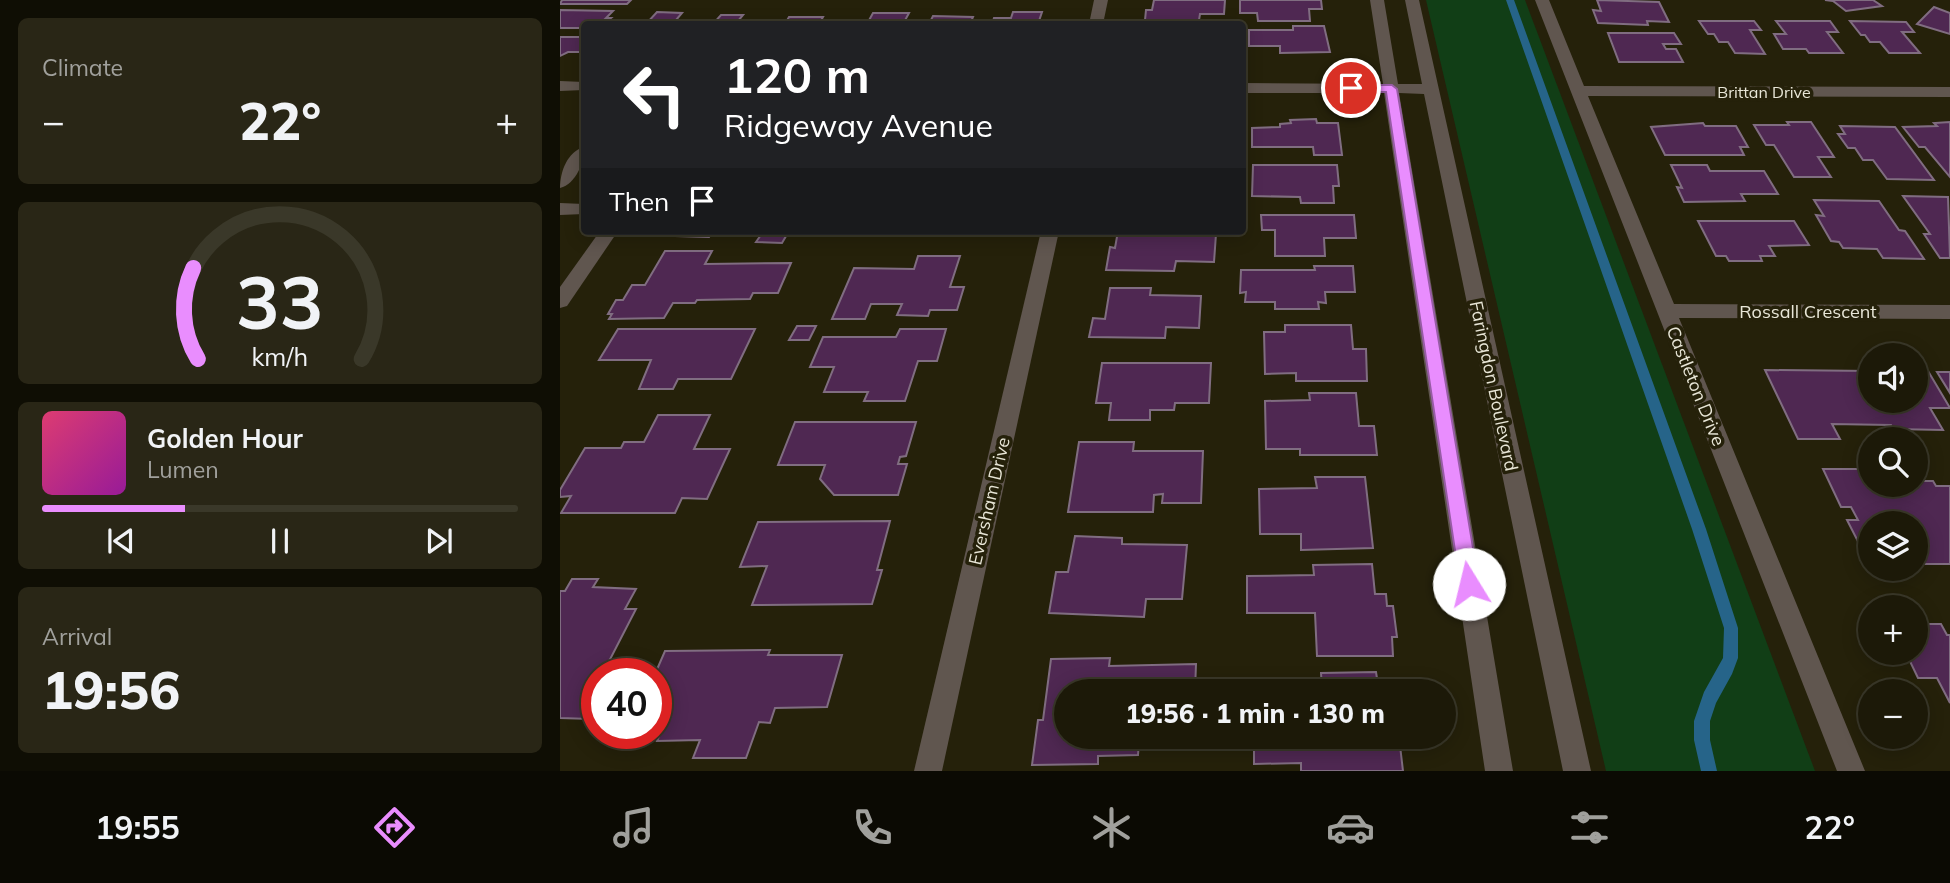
<!DOCTYPE html>
<meta charset="utf-8">
<style>
:root{--surface:#1c1908;--page:#292616;--text:#f1f3f6;--muted:#a0a09c;--line:#3a3829;--accent:#e98dfe}
body{margin:0;font-family:Mulish,sans-serif;background:var(--page);color:var(--text);height:100vh;display:flex;flex-direction:column;font-size:26px;white-space:nowrap}
*{box-sizing:border-box;margin:0}
p{font-size:23px;color:var(--muted)}
.icon{flex:none;width:38px;height:38px;fill:none;stroke:currentColor;stroke-width:2;stroke-linecap:round;stroke-linejoin:round}
.map{position:relative;flex:1;overflow:hidden}
.sheet{display:flex;flex-direction:column;gap:18px;padding:18px;background:#0f0e04;width:560px}
.sheet>*{flex:none}
.top-card{position:absolute;left:21px;top:21px;width:665px;height:214px;border-radius:7px;box-shadow:0 4px 18px #0003,0 0 0 2px var(--line);background:#202124;color:#fff;overflow:hidden}
.buttons{position:absolute;left:1298px;top:343px;display:grid;gap:14px}
.buttons a{display:grid;place-items:center;width:70px;height:70px;border-radius:50%;background:var(--surface);box-shadow:0 4px 18px #0003,0 0 0 2px var(--line);font-size:35px}
.speed{position:absolute;left:21px;top:658px;display:flex;gap:14px;font-size:35px;font-weight:700;text-align:center}
.speed>*{display:grid;place-content:center;width:91px;height:91px;border-radius:50%;background:var(--surface);box-shadow:0 4px 18px #0003,0 0 0 2px var(--line);line-height:1}
.speed .limit{border:10px solid #d22;background:#fff;color:#111}
.pin{position:absolute;display:grid;place-items:center;width:60px;height:60px;color:#fff;margin:-30px;border:4px solid #fff;border-radius:50%;box-shadow:0 2px 7px #0007}
.me{position:absolute;width:77px;margin:-38px;rotate:351deg;stroke-linejoin:round;filter:drop-shadow(0 0 5px #0008)}
.turn{display:flex;align-items:center;gap:24px;height:147px;padding:0 28px;font-size:32px}
.turn .icon{width:91px;height:91px;stroke-width:2.5}
.turn b{display:block;font-size:49px;line-height:60px}
.then{display:flex;align-items:center;height:66px;padding:0 28px;background:#0003;gap:14px;font-size:26px}
.big{font-size:52px;font-weight:800;line-height:1.1}
.sheet .card{flex:1;display:flex;flex-direction:column;justify-content:center;gap:10px;min-width:0;padding:0 24px;border-radius:10px;background:var(--page)}
.sheet .dial{align-items:center;gap:0}
.dial svg{height:182px;overflow:visible;fill:none;stroke:var(--line);stroke-width:7;stroke-linecap:round;text-anchor:middle}
.dial text{fill:var(--text);stroke:none}
.song{display:flex;align-items:center;gap:21px}
.cover{width:84px;height:84px;border-radius:10px;background:linear-gradient(135deg,hsl(340 70% 55%),hsl(300 70% 35%))}
.played{height:7px;border-radius:4px;background:linear-gradient(90deg,var(--accent) 30%,var(--line) 30%)}
.keys{display:flex;justify-content:space-around;direction:ltr}
.heat{display:flex;justify-content:space-between;align-items:center;font-size:38px;direction:ltr}
.trip{position:absolute;left:494px;top:679px;width:402px;height:70px;border-radius:35px;background:var(--surface);box-shadow:0 4px 18px #0003,0 0 0 2px var(--line);font-weight:800;line-height:70px;text-align:center}
.dock{display:flex;height:112px;justify-content:space-around;align-items:center;background:#0b0a03;color:var(--muted)}
.dock .icon{width:49px;height:49px}
.dock .selected{color:var(--accent)}
.dock b{font-size:32px;color:var(--text)}
main{display:flex;flex:1;min-height:0}
.map>svg:first-child{display:block}
.green{fill:#113e16}
.lines{fill:none;stroke-linecap:round;stroke-linejoin:round}
.stream{fill:#266489;fill-rule:evenodd}
.building{fill:#4f2852;stroke:#806d81;stroke-width:2}
.minor{fill:#60564f;fill-rule:evenodd}
.route{fill:#e98dfe;stroke:#975ca5;stroke-width:2}
.labels{text-anchor:middle;dominant-baseline:central;stroke-width:7;stroke-linejoin:round;paint-order:stroke}
.far-street-label{font-size:16px;fill:#e8e6d7;stroke:#25210a}
.street-label{font-size:18px;fill:#e8e6d7;stroke:#25210a}
</style>
<main>
<section class="sheet">
<div class="card"><p>Climate</p>
<div class="heat"><a>−</a><b class="big">22°</b><a>+</a></div>
</div>
<div class="card dial"><svg viewBox="0 0 100 80">
<path d="M14 69A42 42 0 1 1 86 69"/>
<path d="M14 69A42 42 0 0 1 12 29" stroke="#e98dfe"/>
<text x="50" y="56" font-size="32" font-weight="700">33</text>
<text x="50" y="72" font-size="11">km/h</text>
</svg></div>
<div class="card">
<div class="song"><i class="cover"></i><div><b>Golden Hour</b><p>Lumen</p></div></div>
<div class="played"></div>
<div class="keys"><svg class="icon" aria-label="previous" viewBox="0 0 24 24"><path d="M18 5L8 12l10 7zM5 5v14"/></svg><svg class="icon" aria-label="pause" viewBox="0 0 24 24"><path d="M8 5v14M16 5v14"/></svg><svg class="icon" aria-label="next" viewBox="0 0 24 24"><path d="M6 5l10 7-10 7zM19 5v14"/></svg></div>
</div>
<div class="card"><p>Arrival</p><b class="big">19:56</b></div>
</section>
<div class="map">
<svg width="1390" height="771" viewBox="0 0 1390 771">
<rect width="100%" height="100%" fill="#25210a"/>
<polygon class="green" points="866,0 965,0 1255,771 1046,771"/>
<g class="lines">
<polygon class="stream" points="946,0 954,0 1146,529 1178,628 1178,658 1172,674 1156,703 1150,721 1150,740 1157,771 1141,771 1134,740 1134,721 1144,692 1163,658 1164,628 1132,529"/>
</g>
<g class="building">
<polygon points="2,0 71,0 67,4 0,4"/>
<polygon points="594,0 665,0 664,14 640,14 639,20 585,20 586,10 592,10"/>
<polygon points="680,0 761,0 762,9 749,9 750,21 698,21 697,13 680,13"/>
<polygon points="1037,0 1099,2 1109,22 1087,21 1088,25 1038,23 1033,10 1041,11"/>
<polygon points="1265,0 1313,0 1322,6 1286,11 1273,1"/>
<polygon points="1374,7 1390,13 1390,34 1357,24"/>
<polygon points="0,10 53,11 46,18 51,18 44,24 24,24 24,28 0,28"/>
<polygon points="97,12 122,13 116,20 127,20 123,24 86,24"/>
<polygon points="453,12 482,12 478,24 432,24 434,18 451,18"/>
<polygon points="313,13 349,13 343,24 307,24"/>
<polygon points="161,15 183,15 178,21 192,21 189,24 153,24"/>
<polygon points="373,16 413,17 410,24 369,24"/>
<polygon points="229,17 263,17 259,24 262,24 225,24"/>
<polygon points="1139,21 1194,21 1201,30 1190,30 1205,54 1175,53 1168,42 1159,42 1154,34 1148,34"/>
<polygon points="1216,21 1270,21 1278,32 1267,32 1283,53 1249,53 1246,49 1223,49 1214,34 1226,34"/>
<polygon points="1290,21 1346,22 1354,32 1342,32 1360,53 1329,53 1320,42 1310,42 1305,35 1301,35"/>
<polygon points="733,26 764,26 770,52 720,53 720,46 689,46 689,30 733,30"/>
<polygon points="1048,33 1114,33 1121,44 1103,44 1106,49 1116,49 1123,62 1059,62"/>
<polygon points="0,37 24,37 24,49 22,52 8,52 0,56"/>
<polygon points="756,119 757,123 778,123 782,155 754,155 753,147 692,147 692,128 720,127 720,124 731,123 730,120"/>
<polygon points="1227,122 1251,122 1274,157 1258,157 1271,177 1234,177 1214,145 1206,145 1194,125 1229,125"/>
<polygon points="1390,122 1390,177 1365,147 1359,147 1343,127 1377,126 1374,123"/>
<polygon points="1143,123 1145,126 1176,126 1188,147 1180,147 1184,155 1105,155 1091,127"/>
<polygon points="1280,126 1335,127 1374,180 1327,179 1313,160 1303,160 1295,148 1288,148 1278,134 1285,134"/>
<polygon points="693,165 777,165 779,186 773,186 774,203 741,203 740,197 692,196"/>
<polygon points="1111,165 1147,165 1150,171 1204,171 1218,194 1181,194 1185,201 1124,202 1117,187 1122,188"/>
<polygon points="1343,196 1388,197 1390,258 1380,258 1364,234 1370,234"/>
<polygon points="1254,200 1319,201 1339,230 1345,231 1364,259 1323,258 1317,249 1283,248 1279,242 1271,241 1256,215 1264,216"/>
<polygon points="701,215 794,215 796,238 764,238 765,256 715,256 715,230 702,230"/>
<polygon points="1138,221 1234,221 1249,245 1209,246 1215,256 1200,256 1202,261 1169,261 1166,256 1156,256"/>
<polygon points="121,231 153,231 149,237 117,236"/>
<polygon points="188,231 229,231 222,243 196,242 203,232"/>
<polygon points="558,231 656,234 654,262 616,261 614,271 546,270 550,247 555,248"/>
<polygon points="105,251 152,251 145,264 231,263 218,293 193,293 190,299 137,300 135,303 113,303 104,318 49,319 52,314 48,314 56,300 63,300 72,285 85,285"/>
<polygon points="358,256 400,256 390,287 404,287 397,310 370,310 368,316 337,315 342,304 311,304 305,319 272,319 294,268 354,269"/>
<polygon points="754,266 793,266 795,292 765,292 766,303 758,302 759,309 715,309 715,302 685,302 686,292 680,293 681,270 755,270"/>
<polygon points="550,288 591,288 590,295 641,296 639,328 606,327 605,338 529,337 533,318 545,319"/>
<polygon points="725,325 791,325 793,349 806,349 807,381 736,381 736,373 705,374 704,332 725,332"/>
<polygon points="237,326 256,326 249,340 229,340"/>
<polygon points="58,329 195,329 171,379 118,379 113,389 79,389 91,360 39,360"/>
<polygon points="340,329 386,329 377,361 358,361 345,401 304,401 308,392 264,392 274,367 250,367 263,337 336,337"/>
<polygon points="542,363 651,363 649,403 615,403 614,410 590,410 590,420 549,420 551,403 536,403"/>
<polygon points="1205,370 1311,371 1311,401 1356,401 1356,371 1368,371 1390,408 1370,408 1383,430 1333,429 1331,425 1272,424 1280,439 1238,439"/>
<polygon points="1377,372 1390,372 1390,393"/>
<polygon points="749,393 796,393 799,426 814,426 817,455 740,455 740,449 706,449 705,401 750,400"/>
<polygon points="98,415 150,415 134,449 170,449 147,499 122,498 115,513 1,513 11,496 0,497 0,490 25,448 61,448 64,442 84,442"/>
<polygon points="235,422 356,422 346,456 340,457 338,464 347,464 338,495 274,495 260,479 265,465 218,465"/>
<polygon points="519,442 574,442 573,451 643,451 641,503 602,503 603,494 594,495 593,512 508,512"/>
<polygon points="1263,469 1311,469 1311,485 1356,485 1356,481 1373,481 1376,486 1390,486 1390,564 1356,564 1356,523 1311,523 1309,563 1287,520 1298,520 1291,507 1281,507"/>
<polygon points="755,477 805,477 813,548 741,550 741,534 700,534 699,489 757,488"/>
<polygon points="330,521 317,570 322,570 312,604 192,605 207,566 180,567 198,522"/>
<polygon points="515,536 562,538 562,544 627,545 622,599 586,599 584,617 489,613 496,572 508,572"/>
<polygon points="812,564 815,594 826,594 827,606 833,606 837,637 832,637 833,656 757,656 755,613 687,613 687,576 754,575 753,565"/>
<polygon points="12,579 38,579 33,587 76,589 65,609 76,609 44,671 55,671 53,674 37,674 37,707 31,719 0,718 0,591 5,591"/>
<polygon points="1356,624 1381,624 1387,635 1390,635 1390,703 1377,678 1358,678 1346,653 1356,653"/>
<polygon points="210,650 208,655 282,655 267,707 215,708 210,723 199,722 186,758 133,758 140,740 97,741 110,710 96,710 95,674 105,651"/>
<polygon points="550,658 549,666 636,664 635,691 506,691 506,737 634,737 634,741 579,742 578,755 538,756 538,764 472,765 478,720 483,720 491,659"/>
<polygon points="816,672 819,691 693,691 762,689 761,673"/>
<polygon points="694,737 839,737 843,771 741,771 741,763 694,764"/>
</g>
<g class="lines">
<g class="minor">
<polygon points="534,0 548,0 543,24 529,24"/>
<polygon points="810,0 824,0 838,84 862,84 845,0 859,0 1031,771 1003,771 864,94 839,93 953,771 925,771 824,93 682,93 682,83 823,84"/>
<polygon points="975,0 989,0 1024,86 1390,87 1390,97 1028,96 1114,304 1390,305 1390,319 1119,318 1305,771 1277,771"/>
<polygon points="0,81 24,82 24,90 0,91"/>
<path d="M24,147c1,14 -8,37 -24,41 0,-16 7,-36 24,-41z"/>
<polygon points="0,203 24,204 24,214 0,215"/>
<polygon points="40,231 58,231 7,306 0,308 0,287"/>
<polygon points="481,231 499,231 382,771 354,771"/>
</g>
</g>
<polygon class="route" points="832,85 837,89 919,584 916,590 909,592 902,590 900,584 826,92 791,92 785,88 791,85"/>
<g class="labels">
<g class="far-street-label">
<text x="1204" y="92">Brittan Drive</text>
</g>
<g class="street-label">
<text x="1248" y="311">Rossall Crescent</text>
<text transform="translate(934 386) rotate(78)">Faringdon Boulevard</text>
<text transform="translate(1136 386) rotate(68)">Castleton Drive</text>
<text transform="translate(429 501) rotate(-77)">Eversham Drive</text>
</g>
</g>
</svg>
<div class="buttons">
<a><svg class="icon" aria-label="sound" viewBox="0 0 24 24"><path d="M4 9h4l5-4v14l-5-4H4zM17 9q2 3 0 6"/></svg></a>
<a><svg class="icon" aria-label="search" viewBox="0 0 24 24"><circle cx="10" cy="10" r="6"/><path d="M15 15l6 6"/></svg></a>
<a><svg class="icon" aria-label="layers" viewBox="0 0 24 24"><path d="M12 4l9 5-9 5-9-5zM3 14l9 5 9-5"/></svg></a>
<a>+</a>
<a>−</a>
</div>
<div class="speed"><div class="limit">40</div></div>
<div class="pin" style="left:791px;top:88px;background:#d93025"><svg class="icon" aria-label="arrive" viewBox="0 0 24 24"><path d="M6 21V4h12l-3 4 3 4H6"/></svg></div>
<svg class="me" style="left:909px;top:584px" viewBox="-20 -20 40 40"><circle r="19" fill="#fff"/><path d="M0-13L10 11 0 6-10 11z" fill="#e98dfe"/></svg>
<div class="trip">19:56 · 1 min · 130 m</div>
<div class="top-card">
<div class="turn"><svg class="icon" aria-label="left" viewBox="0 0 24 24"><path d="M17 20v-9H6M10 6l-5 5 5 5"/></svg><div><b>120 m</b>Ridgeway Avenue</div></div>
<div class="then">Then<svg class="icon" aria-label="arrive" viewBox="0 0 24 24"><path d="M6 21V4h12l-3 4 3 4H6"/></svg></div>
</div>
</div>
</main>
<nav class="dock">
<b>19:55</b>
<svg class="icon selected" aria-label="directions" viewBox="0 0 24 24"><path d="M12 3l9 9-9 9-9-9zM9 14v-3h6M13 9l2 2-2 2"/></svg>
<svg class="icon" aria-label="music" viewBox="0 0 24 24"><path d="M9 18V5l10-2v13"/><circle cx="6" cy="18" r="3"/><circle cx="16" cy="16" r="3"/></svg>
<svg class="icon" aria-label="phone" viewBox="0 0 24 24"><path d="M5 4h4l2 5-3 2q2 4 5 5l2-3 5 2v4C11 20 4 13 5 4z"/></svg>
<svg class="icon" aria-label="climate" viewBox="0 0 24 24"><path d="M12 3v18M4 7l16 10M4 17L20 7"/></svg>
<svg class="icon" aria-label="car" viewBox="0 0 24 24"><path d="M5 17H2v-5l4-1 3-4h7l3 4 3 1v5h-3M9 17h6M6 11h13"/><circle cx="7" cy="17" r="2"/><circle cx="17" cy="17" r="2"/></svg>
<svg class="icon" aria-label="filters" viewBox="0 0 24 24"><path d="M4 7h16M4 17h16"/><circle cx="9" cy="7" r="2"/><circle cx="15" cy="17" r="2"/></svg>
<b>22°</b>
</nav>
